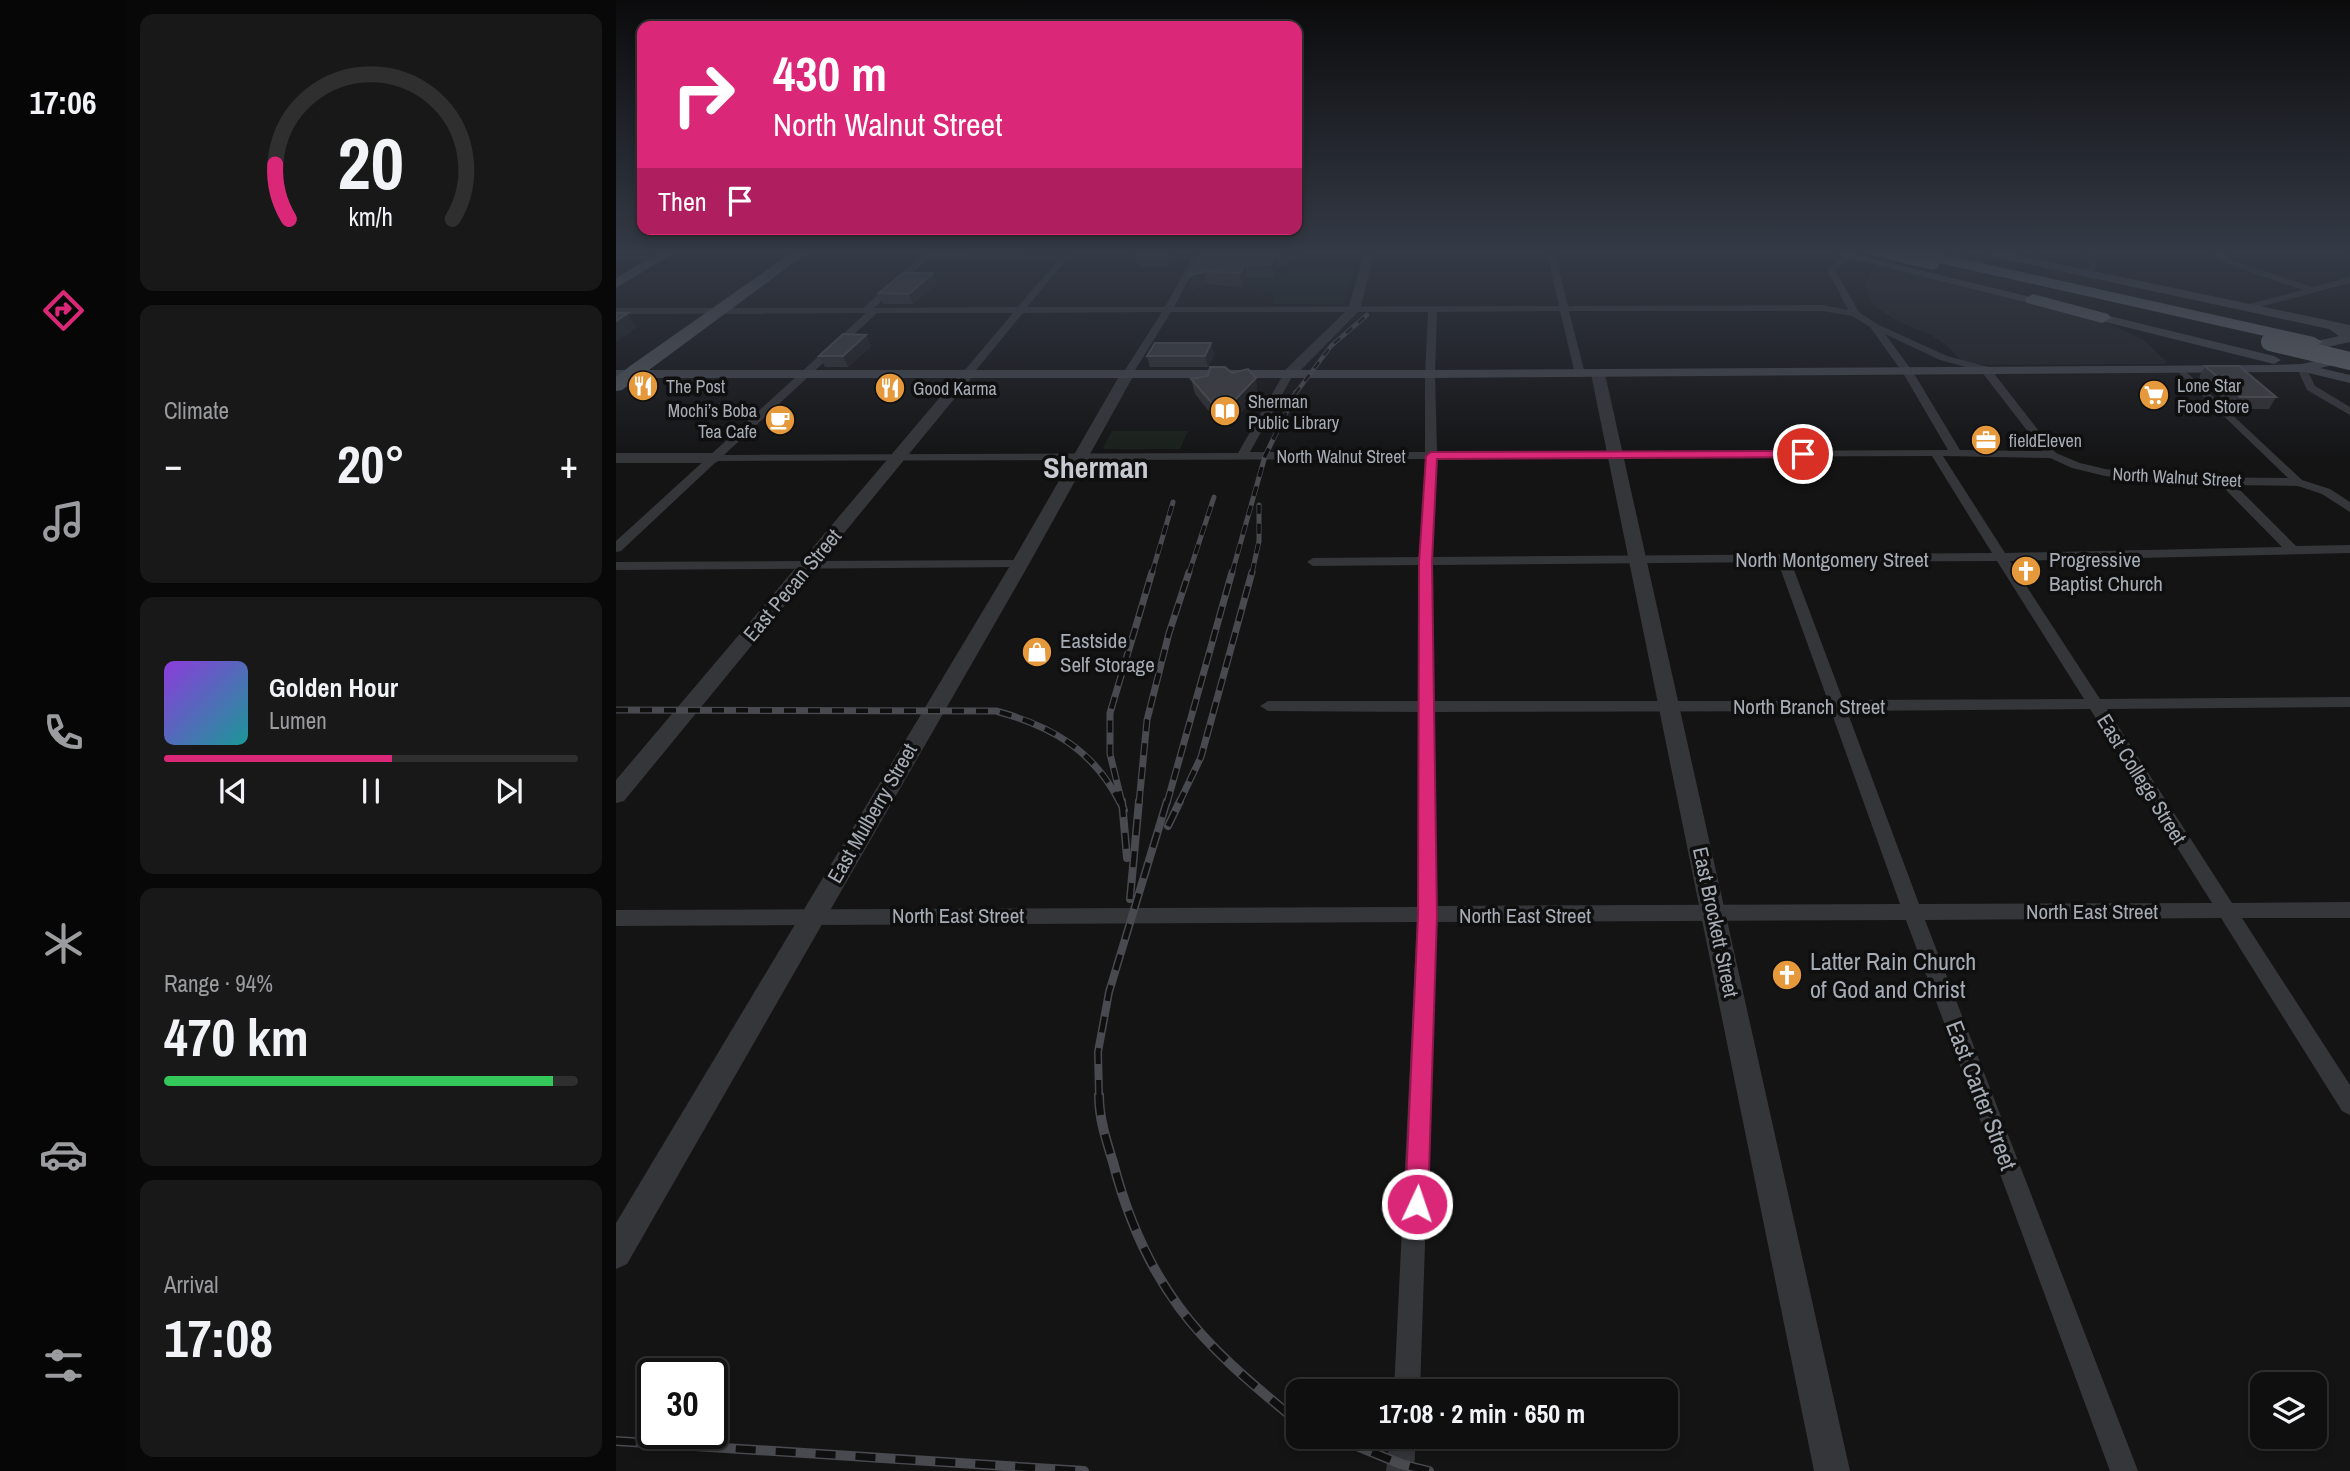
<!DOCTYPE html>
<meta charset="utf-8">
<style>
:root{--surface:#0f0f10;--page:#181819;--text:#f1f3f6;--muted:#9b9c9f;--line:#2f2f30;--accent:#db2777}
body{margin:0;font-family:"Archivo Narrow",sans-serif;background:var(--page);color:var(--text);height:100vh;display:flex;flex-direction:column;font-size:26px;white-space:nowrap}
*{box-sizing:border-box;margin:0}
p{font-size:23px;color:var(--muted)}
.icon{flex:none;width:38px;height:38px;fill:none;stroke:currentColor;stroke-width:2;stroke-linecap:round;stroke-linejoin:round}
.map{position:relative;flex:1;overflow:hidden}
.drawer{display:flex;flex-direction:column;gap:14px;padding:14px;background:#080809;width:490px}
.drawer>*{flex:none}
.hud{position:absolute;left:21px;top:21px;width:665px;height:214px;border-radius:14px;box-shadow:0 4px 10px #0003,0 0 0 2px var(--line);background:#db2777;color:#fff;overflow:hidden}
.fabs{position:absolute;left:1634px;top:1372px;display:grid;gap:14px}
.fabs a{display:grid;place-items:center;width:77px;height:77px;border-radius:14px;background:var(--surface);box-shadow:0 4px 10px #0003,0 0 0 2px var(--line);font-size:35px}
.speed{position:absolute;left:21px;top:1358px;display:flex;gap:14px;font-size:35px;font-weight:700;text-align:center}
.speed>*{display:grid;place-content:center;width:91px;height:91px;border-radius:50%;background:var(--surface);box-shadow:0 4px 10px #0003,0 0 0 2px var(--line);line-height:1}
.speed .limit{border:4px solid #111;border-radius:10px;background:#fff;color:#111}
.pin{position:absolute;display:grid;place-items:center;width:60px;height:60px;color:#fff;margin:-30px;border:4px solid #fff;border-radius:50%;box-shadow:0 2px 7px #0007}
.me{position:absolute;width:77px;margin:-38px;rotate:3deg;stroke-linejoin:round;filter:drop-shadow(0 0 5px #0008)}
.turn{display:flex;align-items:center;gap:24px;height:147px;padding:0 21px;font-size:32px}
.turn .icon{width:91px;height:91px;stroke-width:2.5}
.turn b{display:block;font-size:49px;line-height:60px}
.then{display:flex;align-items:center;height:66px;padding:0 21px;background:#0003;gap:14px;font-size:26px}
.big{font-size:52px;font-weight:700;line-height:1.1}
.drawer .tile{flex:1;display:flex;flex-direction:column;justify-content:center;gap:10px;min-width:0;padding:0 24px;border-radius:14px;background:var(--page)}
.drawer .dial{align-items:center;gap:0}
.dial svg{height:182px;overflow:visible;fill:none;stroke:var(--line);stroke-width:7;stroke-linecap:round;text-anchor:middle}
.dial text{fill:var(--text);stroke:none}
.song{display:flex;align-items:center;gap:21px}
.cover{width:84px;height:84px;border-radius:10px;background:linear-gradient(135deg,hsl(270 70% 55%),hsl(180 70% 35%))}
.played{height:7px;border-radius:4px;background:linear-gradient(90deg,var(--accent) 55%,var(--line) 55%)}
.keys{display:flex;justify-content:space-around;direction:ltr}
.heat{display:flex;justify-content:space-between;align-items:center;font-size:38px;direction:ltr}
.charge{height:10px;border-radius:5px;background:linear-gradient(90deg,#34c759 94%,var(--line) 0)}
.trip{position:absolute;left:670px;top:1379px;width:392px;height:70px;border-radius:14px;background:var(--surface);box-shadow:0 4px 10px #0003,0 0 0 2px var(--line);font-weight:700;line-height:70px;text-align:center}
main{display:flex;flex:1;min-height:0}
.menu{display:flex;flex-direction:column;width:126px;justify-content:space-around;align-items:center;background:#060606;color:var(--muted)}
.menu .icon{width:49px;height:49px}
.menu .on{color:var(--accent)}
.menu b{font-size:32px;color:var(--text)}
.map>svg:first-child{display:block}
.built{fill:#202022}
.green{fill:#1a201a}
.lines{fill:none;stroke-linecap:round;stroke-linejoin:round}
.stream{stroke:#2b3438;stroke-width:2.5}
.minor{fill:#35363a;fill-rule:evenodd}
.tertiary{fill:#35363a;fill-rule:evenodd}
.secondary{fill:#43454a;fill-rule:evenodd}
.primary{fill:#515459;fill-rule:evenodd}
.motorway{fill:#61656b;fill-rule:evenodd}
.rail-far4-casing{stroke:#484a4f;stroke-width:4.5}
.rail-far3-casing{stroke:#484a4f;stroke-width:5}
.rail-far2-casing{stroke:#484a4f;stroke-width:7}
.rail-far1-casing{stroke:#484a4f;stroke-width:8}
.rail-casing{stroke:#484a4f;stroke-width:10}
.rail-far4{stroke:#0f0f10;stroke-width:2.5;stroke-dasharray:8;stroke-linecap:butt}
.rail-far3{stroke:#0f0f10;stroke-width:3.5;stroke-dasharray:10;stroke-linecap:butt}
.rail-far2{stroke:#0f0f10;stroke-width:4.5;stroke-dasharray:12;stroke-linecap:butt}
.rail-far1{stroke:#0f0f10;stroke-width:5;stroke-dasharray:16;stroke-linecap:butt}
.rail{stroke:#0f0f10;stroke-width:7;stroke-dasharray:20;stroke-linecap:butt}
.motorway-bridge{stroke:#61656b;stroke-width:18}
.wall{fill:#303033}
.shaded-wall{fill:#1f1f21}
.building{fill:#3d3e41;stroke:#4d4f53;stroke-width:2}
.route{fill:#db2777;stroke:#8e194d;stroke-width:2}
.labels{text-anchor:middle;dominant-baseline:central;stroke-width:7;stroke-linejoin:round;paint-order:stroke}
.far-poi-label{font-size:18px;fill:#a6acb5;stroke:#0f0f10;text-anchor:start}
.far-street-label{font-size:18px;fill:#a6acb5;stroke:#0f0f10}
.street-label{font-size:21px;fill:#a6acb5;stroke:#0f0f10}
.poi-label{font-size:21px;fill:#a6acb5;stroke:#0f0f10;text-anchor:start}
.near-poi-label{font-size:24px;fill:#a6acb5;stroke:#0f0f10;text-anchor:start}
.near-street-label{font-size:24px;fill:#a6acb5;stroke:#0f0f10}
.far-town-label{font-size:30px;font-weight:bold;fill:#c7cbd1;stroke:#0f0f10}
</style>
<main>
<nav class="menu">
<b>17:06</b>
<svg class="icon on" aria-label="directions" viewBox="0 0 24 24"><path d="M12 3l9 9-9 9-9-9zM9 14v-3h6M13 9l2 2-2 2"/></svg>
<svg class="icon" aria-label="music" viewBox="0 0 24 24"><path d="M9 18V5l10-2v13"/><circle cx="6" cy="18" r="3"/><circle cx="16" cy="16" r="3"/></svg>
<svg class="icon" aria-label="phone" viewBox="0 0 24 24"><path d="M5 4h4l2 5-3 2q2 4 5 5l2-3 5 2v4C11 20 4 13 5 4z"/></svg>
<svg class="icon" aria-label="climate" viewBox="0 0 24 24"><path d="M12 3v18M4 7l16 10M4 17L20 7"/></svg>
<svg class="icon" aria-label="car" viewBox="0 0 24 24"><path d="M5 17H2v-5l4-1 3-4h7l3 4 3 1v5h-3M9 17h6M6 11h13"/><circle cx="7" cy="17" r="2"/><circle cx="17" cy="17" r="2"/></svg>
<svg class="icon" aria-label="filters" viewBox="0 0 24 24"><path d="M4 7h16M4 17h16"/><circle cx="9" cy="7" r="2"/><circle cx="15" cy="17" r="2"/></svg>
</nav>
<section class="drawer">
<div class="tile dial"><svg viewBox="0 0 100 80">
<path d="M14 69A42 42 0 1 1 86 69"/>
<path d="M14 69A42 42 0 0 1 8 45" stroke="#db2777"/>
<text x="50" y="56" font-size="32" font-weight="700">20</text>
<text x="50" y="72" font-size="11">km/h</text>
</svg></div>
<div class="tile"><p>Climate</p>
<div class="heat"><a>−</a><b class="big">20°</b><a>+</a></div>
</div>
<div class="tile">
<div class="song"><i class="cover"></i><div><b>Golden Hour</b><p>Lumen</p></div></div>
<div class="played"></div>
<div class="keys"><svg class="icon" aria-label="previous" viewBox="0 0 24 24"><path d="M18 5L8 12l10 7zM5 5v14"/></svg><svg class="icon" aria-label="pause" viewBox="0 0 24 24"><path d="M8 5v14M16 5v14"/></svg><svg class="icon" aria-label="next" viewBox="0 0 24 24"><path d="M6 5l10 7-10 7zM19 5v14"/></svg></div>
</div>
<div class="tile"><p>Range · 94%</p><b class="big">470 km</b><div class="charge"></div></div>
<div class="tile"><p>Arrival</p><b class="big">17:08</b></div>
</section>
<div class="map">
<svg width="1734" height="1471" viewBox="0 0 1734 1471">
<rect width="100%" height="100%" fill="#141415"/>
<polygon class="built" points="1259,264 1476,316 1528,340 1551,362 1547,364 1374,365 1347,362 1329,344 1315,335 1283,322 1257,305 1249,287"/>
<g class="green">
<polygon points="669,268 740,268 727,304 659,304 657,303 659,297 651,290 626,287 631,277 665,277"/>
<polygon points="496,431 572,431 564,449 489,449 487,447"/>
</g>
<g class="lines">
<polyline class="stream" points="1330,253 1369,262"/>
<g class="minor">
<path d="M309,253l137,3 10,-3 -45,54h138l30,-54h8l-29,54 385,-1 -12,-53h8l13,53 254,-1 26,5 -21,-41 21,-15 3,4 -16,12 24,42 18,12 70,32 42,11 67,86 24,10 25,6 66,8 117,1 -111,-107 -2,-2 5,-3 122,114 28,9 20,13v10l-28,-18 -24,-8 -63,-1 61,61 54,-1v8l-340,8 90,138 250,-2v10l-243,2 125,194 118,-1v16h-108l108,167v30l-8,-4 -121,-193 -296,2 213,551h-28l-204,-551 -470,2 -16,469h-26l23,-469 -801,4v-16l802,-3 1,-195 -151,-1 -8,-5 8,-5h151v-136l-106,1 -6,-4 6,-4 107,-1 5,-98 -708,2 -96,90 -5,1v-11l250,-228 -250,1v-6h247zM312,259l130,1 -40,47 -144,1zM944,311l15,63 5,3 5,-3 -16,-63h253l30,5 18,11 33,46 45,77 -511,2 -2,-78 2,-62zM546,312l-39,61 1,2h8l39,-63h257l-3,62v78h-175l43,-77 -5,-3 -5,3 -45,78 -514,2 153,-142h136l-49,58v4h8l51,-62zM1269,334l55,26 41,11 62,80 -83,-1 -47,-78zM1316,456l60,97 -559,4 4,-99zM1327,456l107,2 22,10 33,8 66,8 50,1 61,62 -277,6zM1381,561l87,138 -241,1 -52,-138zM1162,562l50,139h-394l-1,-136zM1474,709l122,194 -293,1 -72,-193zM1215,711l69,193 -464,2 -2,-194z"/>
<polygon points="1471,253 1479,253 1481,266 1473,277 1469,274 1473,266"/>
<polygon points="1595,253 1605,253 1619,261 1696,287 1734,277 1734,283 1632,310 1629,309 1629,305 1687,290 1613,265"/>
<polygon points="0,256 42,256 46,258 42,260 0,260"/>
<polygon points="1683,366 1689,366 1699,386 1734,407 1734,415 1691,390 1681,368"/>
<polygon points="404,560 411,564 409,567 0,570 0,562"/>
<polygon points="774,1437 800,1437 798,1471 770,1471"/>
</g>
<g class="tertiary">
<polygon points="748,253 758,253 744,310 677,378 667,378 667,372 732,309"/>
<polygon points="352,369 359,373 357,376 8,801 0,803 0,780 347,370"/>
<polygon points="512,369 519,373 413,564 11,1264 0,1269 0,1223 395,564 505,373"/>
<polygon points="982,370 989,374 1234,1471 1198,1471 975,374"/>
<polygon points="0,453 99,453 107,458 99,463 0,463"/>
</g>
<g class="secondary">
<polygon points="1213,253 1233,253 1658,356 1665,360 1658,364"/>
<polygon points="1368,253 1391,253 1734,325 1734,342 1675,355 1670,354 1670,348 1723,336 1713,329 1374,256"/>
<polygon points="1734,353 1734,361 1704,368 1734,375 1734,383 1688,372 814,378 0,378 0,370 814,370 1654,365 1686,364"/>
</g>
<g class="primary">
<polygon points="42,253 58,253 0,288 0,278"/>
<polygon points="175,253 191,253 6,390 0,391 0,377 14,366"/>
</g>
<g class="motorway">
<polygon points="1255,253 1320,253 1698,337 1707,342 1698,347 1323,263 1322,268 1317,270 1258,256"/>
<polygon points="1417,294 1492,314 1495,318 1486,323 1411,303 1409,299"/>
</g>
<g class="rail-far4-casing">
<polyline id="rail-far4" points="679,394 715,346 751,315"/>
</g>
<g class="rail-far3-casing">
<g id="rail-far3">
<polyline points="536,573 557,502"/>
<polyline points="573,573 598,497"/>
<polyline points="616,573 649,456 680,392"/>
<polyline points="636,573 643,541 643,505"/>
</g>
</g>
<g class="rail-far2-casing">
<g id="rail-far2">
<path d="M0,710l380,1c55,15 98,39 124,92"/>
<polyline points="506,803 494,754 494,713 536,572"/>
<polyline points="523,803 531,720 553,633 573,572"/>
<polyline points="551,803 616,572"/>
<polyline points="563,803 585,757 636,572"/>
</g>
</g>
<g class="rail-far1-casing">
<g id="rail-far1">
<polyline points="504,801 508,810"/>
<polyline points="506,801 511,858"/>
<polyline points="552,826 564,801"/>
<polyline points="514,899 523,801"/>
<polyline points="483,1096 482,1052 493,992 551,801"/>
</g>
</g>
<g class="rail-casing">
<g id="rail">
<path d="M483,1095c0,23 7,45 14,67 13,51 35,103 66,145 33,45 77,80 119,115"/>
<polyline points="719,1437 785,1464 813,1471"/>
<polyline points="0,1441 468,1471"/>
</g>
</g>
<use href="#rail-far4" class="rail-far4"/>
<use href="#rail-far3" class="rail-far3"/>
<use href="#rail-far2" class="rail-far2"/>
<use href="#rail-far1" class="rail-far1"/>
<use href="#rail" class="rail"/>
<polyline class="motorway-bridge" points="1654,342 1734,361"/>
</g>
<g class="wall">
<polygon points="522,253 563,253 554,267 522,267 520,256"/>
<polygon points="586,253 686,253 683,260 674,260 672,266 662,266 657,277 631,277 626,287 592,284 576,290"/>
<polygon points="321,284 297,304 267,304 263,293"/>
<polygon points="250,335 255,346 232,367 209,367 203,356"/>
<polygon points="595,343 598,355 592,367 534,367 531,356"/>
<polygon points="1589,366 1660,397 1653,409 1617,409 1583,377"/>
<polygon points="616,373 642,394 616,422 604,425 579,394 575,379"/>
</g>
<g class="shaded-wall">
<polygon points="554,253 563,253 554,267 552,256"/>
<polygon points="660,253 662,266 657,277 655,264"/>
<polygon points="670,253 674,253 674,260 672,266"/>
<polygon points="629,264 631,277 626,287 624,273"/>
<polygon points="589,271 592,284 576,290 573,276"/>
<polygon points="317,273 321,284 297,304 293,294"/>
<polygon points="12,313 21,328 0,342 0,321"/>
<polygon points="250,335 255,346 232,367 227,356"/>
<polygon points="595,343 598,355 592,367 589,356"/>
<polygon points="640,378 642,394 616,422 604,425 601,409"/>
</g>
<g class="building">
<polygon points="522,253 554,253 552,256 520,256"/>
<polygon points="586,253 670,253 660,253 655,264 629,264 624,273 589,271 573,276"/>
<polygon points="287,273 317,273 293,294 263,293"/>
<polygon points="0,313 12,313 0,321"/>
<polygon points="227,334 250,335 227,356 203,356"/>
<polygon points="539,343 595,343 589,356 531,356"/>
<polygon points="1589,366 1623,366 1660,397 1624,397"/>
<polygon points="594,367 609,367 616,373 632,369 640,378 613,406 601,409 575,379 592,376"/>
</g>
<linearGradient id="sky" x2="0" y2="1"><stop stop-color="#0b0b0c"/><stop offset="0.55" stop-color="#343a46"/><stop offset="1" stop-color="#343a46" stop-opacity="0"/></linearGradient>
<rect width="1734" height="459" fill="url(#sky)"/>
<polygon class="route" points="1187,451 1192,454 1191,457 821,459 816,562 821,915 812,1204 809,1213 801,1216 792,1213 789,1204 802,915 803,562 810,456 815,452"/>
<defs>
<g id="restaurant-disc" transform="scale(1.575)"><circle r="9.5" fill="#e5993b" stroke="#0f0f10"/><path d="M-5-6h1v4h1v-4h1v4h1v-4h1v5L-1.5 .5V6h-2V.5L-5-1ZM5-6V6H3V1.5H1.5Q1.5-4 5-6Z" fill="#fff"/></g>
<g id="supermarket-disc" transform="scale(1.575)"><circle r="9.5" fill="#e5993b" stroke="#0f0f10"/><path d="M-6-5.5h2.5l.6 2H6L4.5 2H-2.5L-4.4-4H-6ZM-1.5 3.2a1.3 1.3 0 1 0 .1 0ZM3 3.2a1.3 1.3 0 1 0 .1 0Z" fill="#fff"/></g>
<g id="library-disc" transform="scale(1.575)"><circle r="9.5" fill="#e5993b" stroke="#0f0f10"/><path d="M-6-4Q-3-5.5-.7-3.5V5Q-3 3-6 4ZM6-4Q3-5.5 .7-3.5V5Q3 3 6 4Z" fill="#fff"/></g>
<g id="cafe-disc" transform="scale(1.575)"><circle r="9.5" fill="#e5993b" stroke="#0f0f10"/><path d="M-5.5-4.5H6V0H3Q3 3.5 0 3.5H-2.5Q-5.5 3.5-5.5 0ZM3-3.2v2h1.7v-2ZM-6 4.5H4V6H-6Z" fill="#fff"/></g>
<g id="office-disc" transform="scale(1.575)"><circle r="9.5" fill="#e5993b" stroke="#0f0f10"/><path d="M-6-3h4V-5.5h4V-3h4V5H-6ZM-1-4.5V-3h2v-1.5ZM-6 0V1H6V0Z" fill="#fff"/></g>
<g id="church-disc" transform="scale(1.575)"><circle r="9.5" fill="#e5993b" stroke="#0f0f10"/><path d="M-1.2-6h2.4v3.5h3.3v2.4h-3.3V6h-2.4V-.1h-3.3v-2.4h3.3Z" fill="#fff"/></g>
<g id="shop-disc" transform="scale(1.575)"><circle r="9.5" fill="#e5993b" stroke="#0f0f10"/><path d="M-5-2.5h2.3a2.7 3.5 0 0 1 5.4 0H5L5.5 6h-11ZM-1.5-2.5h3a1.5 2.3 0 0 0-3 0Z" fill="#fff"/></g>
</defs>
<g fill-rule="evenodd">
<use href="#restaurant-disc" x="27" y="386"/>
<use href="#restaurant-disc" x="274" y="388"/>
<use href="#supermarket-disc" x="1538" y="395"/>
<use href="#library-disc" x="609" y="411"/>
<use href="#cafe-disc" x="164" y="420"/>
<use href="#office-disc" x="1370" y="440"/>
<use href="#church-disc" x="1410" y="571"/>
<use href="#shop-disc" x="421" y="652"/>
<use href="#church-disc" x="1171" y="975"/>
</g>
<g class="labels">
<g class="far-poi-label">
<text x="1561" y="385">Lone Star<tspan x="1561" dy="21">Food Store</tspan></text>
<text x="50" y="386">The Post</text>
<text x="297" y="388">Good Karma</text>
<text x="632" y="401">Sherman<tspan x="632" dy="21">Public Library</tspan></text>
<text x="141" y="410" text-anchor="end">Mochi’s Boba<tspan x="141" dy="21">Tea Cafe</tspan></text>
<text x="1393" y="440">fieldEleven</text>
</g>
<g class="far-street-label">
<text x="725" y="456">North Walnut Street</text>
<text transform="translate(1561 477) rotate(3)">North Walnut Street</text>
</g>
<g class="street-label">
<text x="1216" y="559">North Montgomery Street</text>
<text transform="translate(176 585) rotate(-50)">East Pecan Street</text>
<text x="1193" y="706">North Branch Street</text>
<text transform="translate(1526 779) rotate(58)">East College Street</text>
<text transform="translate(256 813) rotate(-60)">East Mulberry Street</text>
<text x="1476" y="911">North East Street</text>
<text x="342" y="915">North East Street</text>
<text x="909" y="915">North East Street</text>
<text transform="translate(1100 922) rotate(78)">East Brockett Street</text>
</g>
<g class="poi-label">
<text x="1433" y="559">Progressive<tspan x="1433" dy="24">Baptist Church</tspan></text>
<text x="444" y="640">Eastside<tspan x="444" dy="24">Self Storage</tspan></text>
</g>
<g class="near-poi-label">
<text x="1194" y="961">Latter Rain Church<tspan x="1194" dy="28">of God and Christ</tspan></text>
</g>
<g class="near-street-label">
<text transform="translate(1366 1095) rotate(69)">East Carter Street</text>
</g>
<g class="far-town-label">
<text x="480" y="467">Sherman</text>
</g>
</g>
</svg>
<div class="fabs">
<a><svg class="icon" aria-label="layers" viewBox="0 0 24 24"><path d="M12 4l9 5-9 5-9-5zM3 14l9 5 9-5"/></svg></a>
</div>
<div class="speed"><div class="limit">30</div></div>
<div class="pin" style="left:1187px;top:454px;background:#d93025"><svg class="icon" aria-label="arrive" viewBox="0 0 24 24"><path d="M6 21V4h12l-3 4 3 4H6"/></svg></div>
<svg class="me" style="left:801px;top:1204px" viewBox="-20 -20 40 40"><circle r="17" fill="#db2777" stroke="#fff" stroke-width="3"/><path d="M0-11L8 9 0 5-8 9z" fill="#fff"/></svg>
<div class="trip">17:08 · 2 min · 650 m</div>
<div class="hud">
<div class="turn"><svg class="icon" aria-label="right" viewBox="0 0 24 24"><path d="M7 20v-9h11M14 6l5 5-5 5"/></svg><div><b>430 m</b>North Walnut Street</div></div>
<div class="then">Then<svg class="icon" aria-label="arrive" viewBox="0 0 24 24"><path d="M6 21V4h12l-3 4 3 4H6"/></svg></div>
</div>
</div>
</main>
